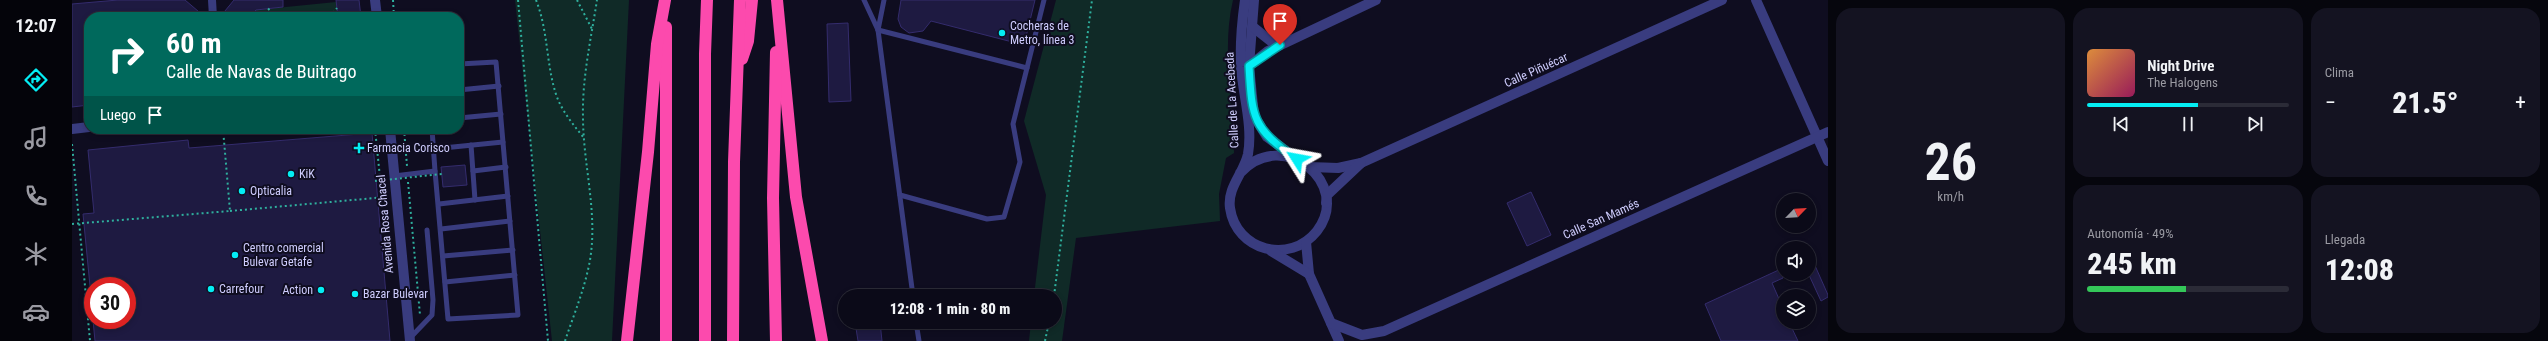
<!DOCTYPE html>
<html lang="es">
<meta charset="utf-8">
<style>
:root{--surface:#0b0a18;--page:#141321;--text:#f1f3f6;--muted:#9a9aa2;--line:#2b2b37;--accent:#04eef4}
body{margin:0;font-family:"Roboto Condensed",sans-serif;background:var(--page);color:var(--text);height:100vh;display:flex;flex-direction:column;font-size:15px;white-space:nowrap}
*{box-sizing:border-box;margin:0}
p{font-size:13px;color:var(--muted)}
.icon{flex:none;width:22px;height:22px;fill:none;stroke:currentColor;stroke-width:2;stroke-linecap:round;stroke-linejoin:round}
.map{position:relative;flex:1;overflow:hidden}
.drawer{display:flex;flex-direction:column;gap:8px;padding:8px;background:#06060d;width:720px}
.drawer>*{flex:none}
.banner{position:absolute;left:12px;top:12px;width:380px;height:122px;border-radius:16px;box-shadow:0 2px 6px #0003,0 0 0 1px var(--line);background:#00695c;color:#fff;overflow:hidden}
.needle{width:26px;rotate:65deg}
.fabs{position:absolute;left:1704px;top:193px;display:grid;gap:8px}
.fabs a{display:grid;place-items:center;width:40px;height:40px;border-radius:50%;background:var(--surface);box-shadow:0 2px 6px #0003,0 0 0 1px var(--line);font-size:20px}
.speed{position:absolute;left:12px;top:277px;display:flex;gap:8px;font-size:20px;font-weight:700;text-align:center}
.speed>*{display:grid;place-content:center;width:52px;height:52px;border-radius:50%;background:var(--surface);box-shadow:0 2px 6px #0003,0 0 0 1px var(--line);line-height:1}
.speed .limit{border:6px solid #d22;background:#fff;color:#111}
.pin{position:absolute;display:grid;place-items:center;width:34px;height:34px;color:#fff;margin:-41px -17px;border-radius:50% 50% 50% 0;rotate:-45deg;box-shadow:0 0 4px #0007}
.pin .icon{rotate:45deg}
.me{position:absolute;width:44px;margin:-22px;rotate:304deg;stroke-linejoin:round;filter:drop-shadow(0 0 3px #0008)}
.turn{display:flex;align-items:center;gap:14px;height:84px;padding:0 16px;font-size:18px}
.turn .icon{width:52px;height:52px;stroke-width:2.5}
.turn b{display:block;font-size:28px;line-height:34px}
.then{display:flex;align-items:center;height:38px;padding:0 16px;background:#0003;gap:8px;font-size:15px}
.big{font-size:30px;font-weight:800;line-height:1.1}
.drawer .widget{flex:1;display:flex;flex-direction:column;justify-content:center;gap:6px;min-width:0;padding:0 14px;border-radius:16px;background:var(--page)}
.drawer .dial{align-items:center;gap:0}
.dial b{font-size:52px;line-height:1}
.song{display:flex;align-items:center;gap:12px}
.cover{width:48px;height:48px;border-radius:6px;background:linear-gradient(135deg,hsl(30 70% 55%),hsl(330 70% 35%))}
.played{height:4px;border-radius:2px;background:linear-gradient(90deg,var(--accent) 55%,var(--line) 55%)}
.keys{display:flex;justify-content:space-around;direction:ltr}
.heat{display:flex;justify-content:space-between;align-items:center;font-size:22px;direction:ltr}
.charge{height:6px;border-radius:3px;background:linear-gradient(90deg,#34c759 49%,var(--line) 0)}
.drawer .tiles{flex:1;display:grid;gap:8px;grid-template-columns:repeat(3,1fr)}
.widget:first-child{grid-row:span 2}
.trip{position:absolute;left:766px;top:289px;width:224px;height:40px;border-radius:20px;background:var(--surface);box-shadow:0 2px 6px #0003,0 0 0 1px var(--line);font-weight:800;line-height:40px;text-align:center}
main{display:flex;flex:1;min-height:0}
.dock{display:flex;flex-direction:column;width:72px;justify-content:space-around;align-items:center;background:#04040a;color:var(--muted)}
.dock .icon{width:28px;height:28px}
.dock .current{color:var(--accent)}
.dock b{font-size:18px;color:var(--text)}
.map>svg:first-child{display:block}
.green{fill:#102a27}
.building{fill:#1e1a41;stroke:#342c6d}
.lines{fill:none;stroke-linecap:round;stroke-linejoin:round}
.path{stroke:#2fb09e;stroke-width:2;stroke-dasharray:2 3;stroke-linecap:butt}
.service{stroke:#393c7f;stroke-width:5}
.pedestrian{stroke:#393c7f;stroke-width:8}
.minor{stroke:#393c7f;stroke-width:10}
.motorway{stroke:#fc4aad;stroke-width:12}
.path-bridge{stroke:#2fb09e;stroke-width:2;stroke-dasharray:2 3;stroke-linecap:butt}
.route-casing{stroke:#039b9f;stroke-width:10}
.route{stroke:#04eef4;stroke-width:7}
.poi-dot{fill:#04eef4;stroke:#0f0d20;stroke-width:1.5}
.labels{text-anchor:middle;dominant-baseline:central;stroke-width:4;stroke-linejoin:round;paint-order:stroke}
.poi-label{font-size:12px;fill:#cfcdfe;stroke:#0f0d20;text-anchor:start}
.street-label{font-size:12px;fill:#cfcdfe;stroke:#0f0d20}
</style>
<main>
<nav class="dock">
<b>12:07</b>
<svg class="icon current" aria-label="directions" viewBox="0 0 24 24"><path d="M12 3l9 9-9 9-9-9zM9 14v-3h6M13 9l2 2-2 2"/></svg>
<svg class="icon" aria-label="music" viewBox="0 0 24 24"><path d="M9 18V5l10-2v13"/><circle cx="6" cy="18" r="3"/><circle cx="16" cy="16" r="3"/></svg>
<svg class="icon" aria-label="phone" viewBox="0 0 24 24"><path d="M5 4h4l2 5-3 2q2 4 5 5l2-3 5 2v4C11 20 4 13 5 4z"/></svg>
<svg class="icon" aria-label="climate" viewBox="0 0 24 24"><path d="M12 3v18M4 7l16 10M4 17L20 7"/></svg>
<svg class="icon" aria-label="car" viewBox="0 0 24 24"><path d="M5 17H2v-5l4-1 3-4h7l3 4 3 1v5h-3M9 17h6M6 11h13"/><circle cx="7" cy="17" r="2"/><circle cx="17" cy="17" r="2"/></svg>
</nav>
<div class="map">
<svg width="1756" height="341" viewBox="0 0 1756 341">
<rect width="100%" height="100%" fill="#0f0d20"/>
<g class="green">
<polygon points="443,0 557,0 540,341 480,341"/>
<path d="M984,0h177c-12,51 1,102 1,153l-8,5 -7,36 1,27 -144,17 -14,103h-33l2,-19h24v-26h-21l12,-101 -22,-74z"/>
<polygon points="264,2 266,17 177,17 184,10"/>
</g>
<g class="building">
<polygon points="46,0 113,0 133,17 17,17 17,105 0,107 0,4"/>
<polygon points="162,0 211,0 211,7 184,10 177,17 148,17"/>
<polygon points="264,0 287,0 289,17 266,17"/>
<polygon points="829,0 963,0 952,45 859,21 851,31 837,33 829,27 826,19"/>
<polygon points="776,23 779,101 757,102 755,24"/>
<polygon points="300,133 318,341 23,341 21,320 55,320 55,286 18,286 11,214 22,213 16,150 116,140 117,148"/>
<polygon points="393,165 395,185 371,187 369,167"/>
<polygon points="1459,192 1479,235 1455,246 1435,203"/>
<polygon points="1737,252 1756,295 1756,297 1749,301 1737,275"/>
<polygon points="1711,268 1711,278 1700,283 1711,308 1711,322 1717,322 1726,341 1649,341 1633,304"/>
<polygon points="783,322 808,322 810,341 786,341"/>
</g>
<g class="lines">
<g class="path">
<polyline points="321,0 322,17"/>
<polyline points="446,0 476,341"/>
<path d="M464,0c12,30 10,61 19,91 5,18 17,32 29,47"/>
<polyline points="505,0 520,29"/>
<polyline points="189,17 198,8"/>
<polyline points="258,17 265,8"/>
<polyline points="303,129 310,197"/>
<polyline points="332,129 335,166"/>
<polyline points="0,144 18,341"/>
<polyline points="336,182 348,315"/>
<polyline points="158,211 314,197"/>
<polyline points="0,224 158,211 151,129"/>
<polyline points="982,296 1020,0"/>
<path d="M493,341c9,-27 20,-53 25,-81 8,-48 -7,-95 -7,-143 -1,-39 8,-78 14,-117"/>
<polyline points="973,341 977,322"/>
</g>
<g class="service">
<polyline points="792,0 806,30 841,296"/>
<polyline points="806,30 955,68"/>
<polyline points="806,30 812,0"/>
<polyline points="387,90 427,86"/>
<polyline points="387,118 429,114"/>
<polyline points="360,129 363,171"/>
<polyline points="399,145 403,200"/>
<polyline points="361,149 431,142"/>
<polyline points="401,171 434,167"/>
<polyline points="322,176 363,171 376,319 446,315 424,62 387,64"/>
<polyline points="828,195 915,219 932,217 948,162 941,124 972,0"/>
<polyline points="367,204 436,196"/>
<polyline points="369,229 438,221"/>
<polyline points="371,256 441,250"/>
<polyline points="373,282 443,275"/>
<polyline points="844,322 847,341"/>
<polyline points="338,338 360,315 361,300 355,230"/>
</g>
<polyline class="pedestrian" points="140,0 141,17"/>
<g class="minor">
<polyline points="303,0 305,17"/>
<polyline points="1182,0 1177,66 1182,116 1195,137 1220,155"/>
<polyline points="1684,0 1756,161"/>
<polyline points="1181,27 1200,42 1211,40"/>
<polyline points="1177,66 1196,51 1304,0"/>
<polyline points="0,129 17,127"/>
<polyline points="318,129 338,341"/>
<polyline points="1238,167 1266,168 1289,163 1650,0"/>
<path d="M1168,173c43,-47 113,11 77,58 -27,34 -81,20 -87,-23 -3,-21 14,-35 18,-54 5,-28 -5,-59 -7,-87 -1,-21 1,-46 4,-67"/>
<polyline points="1254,203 1255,195 1289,163"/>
<polyline points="1234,242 1237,274 1267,341"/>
<polyline points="1199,251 1237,274"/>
<polyline points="1259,323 1290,335 1312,331 1756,132"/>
</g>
<g class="motorway">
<polyline points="705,0 724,197 750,341"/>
<polyline points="594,27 594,341"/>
<polyline points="670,59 676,41 680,0"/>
<polyline points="555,341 576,152 585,44 593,0"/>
<polyline points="633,341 633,54 635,0"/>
<polyline points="661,341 662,162 668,0"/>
<polyline points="704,341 701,198 704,52"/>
</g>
<polyline class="path-bridge" points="303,181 370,174"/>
</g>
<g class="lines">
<g class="route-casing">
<path id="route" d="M1208,45l-31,21c3,52 3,62 48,93"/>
</g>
<use href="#route" class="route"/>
</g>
<g class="poi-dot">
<circle cx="930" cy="33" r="4"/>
<path d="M285 142h4v4h4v4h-4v4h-4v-4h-4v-4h4z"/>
<circle cx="219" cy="174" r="4"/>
<circle cx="170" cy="191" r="4"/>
<circle cx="163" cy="255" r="4"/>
<circle cx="139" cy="289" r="4"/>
<circle cx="249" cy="290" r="4"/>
<circle cx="283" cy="294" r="4"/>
</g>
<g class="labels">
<g class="poi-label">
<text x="938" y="26">Cocheras de<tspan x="938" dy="14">Metro, línea 3</tspan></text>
<text x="295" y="148">Farmacia Corisco</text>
<text x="227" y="174">KiK</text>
<text x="178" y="191">Opticalia</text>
<text x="171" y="248">Centro comercial<tspan x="171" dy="14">Bulevar Getafe</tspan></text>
<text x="147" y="289">Carrefour</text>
<text x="241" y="290" text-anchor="end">Action</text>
<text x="291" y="294">Bazar Bulevar</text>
</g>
<g class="street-label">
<text transform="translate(1464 70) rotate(-24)">Calle Piñuécar</text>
<text transform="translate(1160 100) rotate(-93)">Calle de La Acebeda</text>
<text transform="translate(1529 219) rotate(-24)">Calle San Mamés</text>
<text transform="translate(313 224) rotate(-95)">Avenida Rosa Chacel</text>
</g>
</g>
</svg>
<div class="fabs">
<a><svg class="needle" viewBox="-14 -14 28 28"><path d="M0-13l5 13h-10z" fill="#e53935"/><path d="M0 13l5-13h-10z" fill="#9a9aa2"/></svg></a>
<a><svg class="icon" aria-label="sound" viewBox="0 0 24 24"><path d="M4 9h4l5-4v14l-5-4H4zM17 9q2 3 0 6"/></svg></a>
<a><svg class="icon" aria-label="layers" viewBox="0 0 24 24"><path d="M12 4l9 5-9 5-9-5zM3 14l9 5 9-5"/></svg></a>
</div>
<div class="speed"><div class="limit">30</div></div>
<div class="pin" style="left:1208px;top:45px;background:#d93025"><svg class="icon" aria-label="arrive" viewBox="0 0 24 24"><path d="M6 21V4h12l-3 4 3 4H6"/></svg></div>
<svg class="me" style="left:1225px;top:159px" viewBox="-20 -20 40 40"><path d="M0-17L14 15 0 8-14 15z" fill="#04eef4" stroke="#fff" stroke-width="4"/></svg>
<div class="trip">12:08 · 1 min · 80 m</div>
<div class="banner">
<div class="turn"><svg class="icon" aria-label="right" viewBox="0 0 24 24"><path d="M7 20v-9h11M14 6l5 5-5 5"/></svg><div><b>60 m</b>Calle de Navas de Buitrago</div></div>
<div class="then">Luego<svg class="icon" aria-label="arrive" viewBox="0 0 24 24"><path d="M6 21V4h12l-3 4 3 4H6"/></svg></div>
</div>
</div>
<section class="drawer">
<div class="tiles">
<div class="widget dial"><b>26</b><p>km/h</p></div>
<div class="widget">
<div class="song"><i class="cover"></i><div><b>Night Drive</b><p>The Halogens</p></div></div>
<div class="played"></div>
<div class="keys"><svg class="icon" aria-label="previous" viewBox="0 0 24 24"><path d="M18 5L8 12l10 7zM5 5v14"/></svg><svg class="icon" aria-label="pause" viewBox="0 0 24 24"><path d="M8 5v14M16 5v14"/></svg><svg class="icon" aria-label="next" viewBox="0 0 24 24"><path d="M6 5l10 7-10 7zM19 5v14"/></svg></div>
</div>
<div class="widget"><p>Clima</p>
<div class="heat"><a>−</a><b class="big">21.5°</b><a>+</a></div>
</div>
<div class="widget"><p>Autonomía · 49%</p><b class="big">245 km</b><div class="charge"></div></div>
<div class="widget"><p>Llegada</p><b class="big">12:08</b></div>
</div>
</section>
</main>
